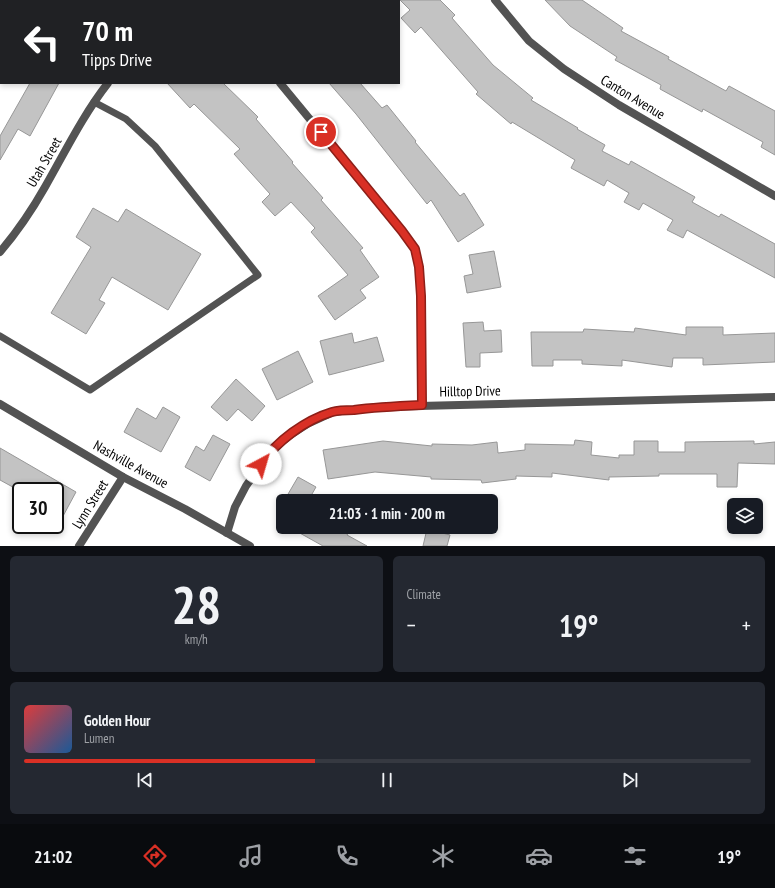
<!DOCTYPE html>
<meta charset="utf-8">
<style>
:root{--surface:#171b24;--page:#242831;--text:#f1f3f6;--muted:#9ea1a6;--line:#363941;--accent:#d93025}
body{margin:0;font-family:"PT Sans Narrow",sans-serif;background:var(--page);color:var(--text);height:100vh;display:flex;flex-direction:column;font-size:15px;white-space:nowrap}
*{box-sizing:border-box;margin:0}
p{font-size:13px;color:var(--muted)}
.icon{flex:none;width:22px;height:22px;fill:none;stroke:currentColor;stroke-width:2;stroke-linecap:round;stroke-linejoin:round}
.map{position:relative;height:546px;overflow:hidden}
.side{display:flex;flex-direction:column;gap:10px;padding:10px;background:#0d0f14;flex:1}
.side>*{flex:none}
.banner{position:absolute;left:0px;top:0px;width:400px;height:84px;box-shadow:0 2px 6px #0003;background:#202124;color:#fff;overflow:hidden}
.fabs{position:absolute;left:727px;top:498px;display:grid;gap:8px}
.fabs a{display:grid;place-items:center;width:36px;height:36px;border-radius:6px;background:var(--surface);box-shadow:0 2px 6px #0003;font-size:20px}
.speed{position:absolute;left:12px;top:482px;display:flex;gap:8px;font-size:20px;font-weight:700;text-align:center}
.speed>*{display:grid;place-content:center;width:52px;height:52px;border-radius:50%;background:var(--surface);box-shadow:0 2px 6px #0003;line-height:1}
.speed .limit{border:2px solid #111;border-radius:6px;background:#fff;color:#111}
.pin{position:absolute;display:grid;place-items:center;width:34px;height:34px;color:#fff;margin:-17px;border:2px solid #fff;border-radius:50%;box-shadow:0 1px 4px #0007}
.me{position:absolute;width:44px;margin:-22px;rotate:39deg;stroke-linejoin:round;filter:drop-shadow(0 0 3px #0008)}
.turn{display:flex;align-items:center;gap:14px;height:84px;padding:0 16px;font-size:18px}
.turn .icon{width:52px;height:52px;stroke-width:2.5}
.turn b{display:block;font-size:28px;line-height:34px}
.big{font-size:30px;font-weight:700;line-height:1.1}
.side .widget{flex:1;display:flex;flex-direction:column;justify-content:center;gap:6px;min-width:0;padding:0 14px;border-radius:6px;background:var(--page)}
.side .dial{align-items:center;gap:0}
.dial b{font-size:52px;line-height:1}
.song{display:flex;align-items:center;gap:12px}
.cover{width:48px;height:48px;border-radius:6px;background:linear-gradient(135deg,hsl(0 70% 55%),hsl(210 70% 35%))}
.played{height:4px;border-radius:2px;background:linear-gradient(90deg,var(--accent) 40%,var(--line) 40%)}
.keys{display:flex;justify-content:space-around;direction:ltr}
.heat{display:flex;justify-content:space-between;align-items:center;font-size:22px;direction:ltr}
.side .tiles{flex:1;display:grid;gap:10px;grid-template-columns:1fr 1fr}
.widget:last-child{grid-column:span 2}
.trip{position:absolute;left:276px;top:494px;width:222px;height:40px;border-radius:6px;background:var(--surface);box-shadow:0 2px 6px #0003;font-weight:700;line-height:40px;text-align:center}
.dock{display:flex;height:64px;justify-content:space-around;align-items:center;background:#090b0e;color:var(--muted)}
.dock .icon{width:28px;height:28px}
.dock .current{color:var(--accent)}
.dock b{font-size:18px;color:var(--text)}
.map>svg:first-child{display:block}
.building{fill:#c3c3c3;stroke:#979797}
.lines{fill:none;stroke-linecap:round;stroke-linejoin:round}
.lane{stroke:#535353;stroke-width:7}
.street{stroke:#535353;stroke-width:8}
.route-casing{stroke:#8d1f18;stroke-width:10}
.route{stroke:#d93025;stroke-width:7}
.labels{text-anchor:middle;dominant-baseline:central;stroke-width:3;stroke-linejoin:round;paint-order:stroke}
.street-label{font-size:14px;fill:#000;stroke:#fff}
</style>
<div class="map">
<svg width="775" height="546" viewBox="0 0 775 546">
<rect width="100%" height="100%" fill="#fff"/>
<g class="building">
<polygon points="400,0 440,0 455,15 452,18 493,65 533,98 531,100 578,128 577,129 605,145 602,151 629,165 631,161 695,197 692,202 719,217 721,214 775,244 775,278 687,230 683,238 667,230 673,220 643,203 639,210 624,202 629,193 607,180 604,186 571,168 575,160 512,122 511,124 476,94 478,92 421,27 415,33 401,18 410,10"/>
<polygon points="545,0 582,0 623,28 621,31 669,57 668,59 726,91 729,86 775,111 775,155 761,147 763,142 703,109 702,112 660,89 661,85 615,60 617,57 570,26"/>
<polygon points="30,83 59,83 30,136 18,129 0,160 0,136"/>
<polygon points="167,83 223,83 258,117 256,119 293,162 292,163 323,198 321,200 363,248 360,250 379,277 360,290 366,298 335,320 318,296 348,275 311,232 315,228 291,202 275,216 262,202 270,194 234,154 240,149 194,104 190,108"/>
<polygon points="329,83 360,83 382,108 387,105 416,141 415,142 460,196 464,193 484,225 458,242 431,200 427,204 356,114"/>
<polygon points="93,208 118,222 126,209 201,254 168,310 112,277 99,300 105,303 86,334 51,313 91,247 76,237"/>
<polygon points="494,251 501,287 467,293 464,276 473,274 469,255"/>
<polygon points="483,322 484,331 501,330 502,352 480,353 480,367 466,367 463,323"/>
<polygon points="686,327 723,327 723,335 775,333 775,362 703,365 703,358 673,358 672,367 622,360 622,366 582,364 582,360 553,360 553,366 532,366 531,332 583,332 584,329 634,332 635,328 686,335"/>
<polygon points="352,333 354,343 377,337 384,361 329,375 320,341"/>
<polygon points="298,351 313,382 277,400 262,369"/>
<polygon points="236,379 265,406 252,421 238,409 227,421 211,407"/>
<polygon points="163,407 180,417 161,452 124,432 137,408 156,419"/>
<polygon points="213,435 230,444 210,481 185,467 196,446 204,451"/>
<polygon points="575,440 592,442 591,455 619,458 619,455 634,455 634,441 658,441 658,452 685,452 685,442 754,441 754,444 775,442 775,464 738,463 737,487 717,487 717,474 659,474 659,476 609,477 609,480 552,473 552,477 516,476 516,479 482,483 481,480 431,479 431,477 375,472 328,479 323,450 383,441 432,446 432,444 472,445 497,442 498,453 525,450 525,444 574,445"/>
<polygon points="0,448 76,492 55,531 55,491 20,491 0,480"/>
<polygon points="298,477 316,487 308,501 284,501"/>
<polygon points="289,527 351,527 347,535 367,546 323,546"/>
<polygon points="427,529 450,535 447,546 423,546"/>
</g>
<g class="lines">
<polyline class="lane" points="0,336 90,390 258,275 155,146 126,119 94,102"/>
<g class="street">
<polyline points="212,0 213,1"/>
<polyline points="495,0 529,41 564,69 619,105 775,196"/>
<polyline points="196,1 198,0"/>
<polyline points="280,83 402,231 415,249 419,267 421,296 421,405"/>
<path d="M0,252c17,-20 32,-42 45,-65 20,-35 38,-72 63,-104"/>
<polyline points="0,404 123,477 185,509 250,546"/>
<polyline points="227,533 235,507 246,486 269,453 289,436 309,423 333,412 379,407 775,397"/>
<polyline points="79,546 123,477"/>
</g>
</g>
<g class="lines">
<g class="route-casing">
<path id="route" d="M261,464c16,-23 44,-44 71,-52 7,-2 15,-2 22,-2 22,-3 45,-4 68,-5l-1,-109 -2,-29 -4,-18 -13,-18 -81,-99"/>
</g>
<use href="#route" class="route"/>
</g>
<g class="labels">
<g class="street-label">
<text transform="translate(633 97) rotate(31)">Canton Avenue</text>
<text transform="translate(44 162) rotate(-60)">Utah Street</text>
<text transform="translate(470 391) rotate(-1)">Hilltop Drive</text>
<text transform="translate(131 464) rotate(29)">Nashville Avenue</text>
<text transform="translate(90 504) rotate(-58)">Lynn Street</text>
</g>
</g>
</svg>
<div class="fabs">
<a><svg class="icon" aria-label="layers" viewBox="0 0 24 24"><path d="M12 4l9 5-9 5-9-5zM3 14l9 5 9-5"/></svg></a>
</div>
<div class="speed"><div class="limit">30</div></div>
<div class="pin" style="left:321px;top:132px;background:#d93025"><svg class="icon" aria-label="arrive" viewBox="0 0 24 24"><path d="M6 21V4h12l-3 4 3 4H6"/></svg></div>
<svg class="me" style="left:261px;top:464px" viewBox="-20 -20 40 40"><circle r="19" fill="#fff"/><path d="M0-13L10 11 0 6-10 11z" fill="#d93025"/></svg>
<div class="trip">21:03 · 1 min · 200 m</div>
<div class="banner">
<div class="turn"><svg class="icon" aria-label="left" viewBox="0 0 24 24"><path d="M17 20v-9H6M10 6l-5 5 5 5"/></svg><div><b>70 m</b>Tipps Drive</div></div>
</div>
</div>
<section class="side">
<div class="tiles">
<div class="widget dial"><b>28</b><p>km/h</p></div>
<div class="widget"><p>Climate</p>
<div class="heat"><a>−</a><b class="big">19°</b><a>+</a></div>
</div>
<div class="widget">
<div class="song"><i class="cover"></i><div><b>Golden Hour</b><p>Lumen</p></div></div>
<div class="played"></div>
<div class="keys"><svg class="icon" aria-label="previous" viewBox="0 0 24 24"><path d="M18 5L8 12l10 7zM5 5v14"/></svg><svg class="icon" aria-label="pause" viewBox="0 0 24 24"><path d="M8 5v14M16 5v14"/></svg><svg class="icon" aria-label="next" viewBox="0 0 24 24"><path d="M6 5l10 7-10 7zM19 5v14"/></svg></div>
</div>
</div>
</section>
<nav class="dock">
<b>21:02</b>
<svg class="icon current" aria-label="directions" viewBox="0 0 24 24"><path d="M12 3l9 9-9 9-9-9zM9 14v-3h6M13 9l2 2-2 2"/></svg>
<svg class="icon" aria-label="music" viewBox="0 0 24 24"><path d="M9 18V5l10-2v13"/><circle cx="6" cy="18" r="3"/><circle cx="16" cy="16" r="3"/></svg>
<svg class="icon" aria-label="phone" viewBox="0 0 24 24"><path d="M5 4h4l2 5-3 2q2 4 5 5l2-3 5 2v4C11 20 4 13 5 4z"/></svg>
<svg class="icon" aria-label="climate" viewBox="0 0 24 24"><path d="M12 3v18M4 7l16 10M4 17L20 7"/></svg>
<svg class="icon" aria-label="car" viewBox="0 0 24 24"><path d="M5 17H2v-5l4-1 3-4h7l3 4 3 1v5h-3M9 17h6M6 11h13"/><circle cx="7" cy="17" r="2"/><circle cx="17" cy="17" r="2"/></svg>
<svg class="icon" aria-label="filters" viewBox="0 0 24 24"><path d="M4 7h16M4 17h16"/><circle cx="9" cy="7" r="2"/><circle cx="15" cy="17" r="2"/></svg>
<b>19°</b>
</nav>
